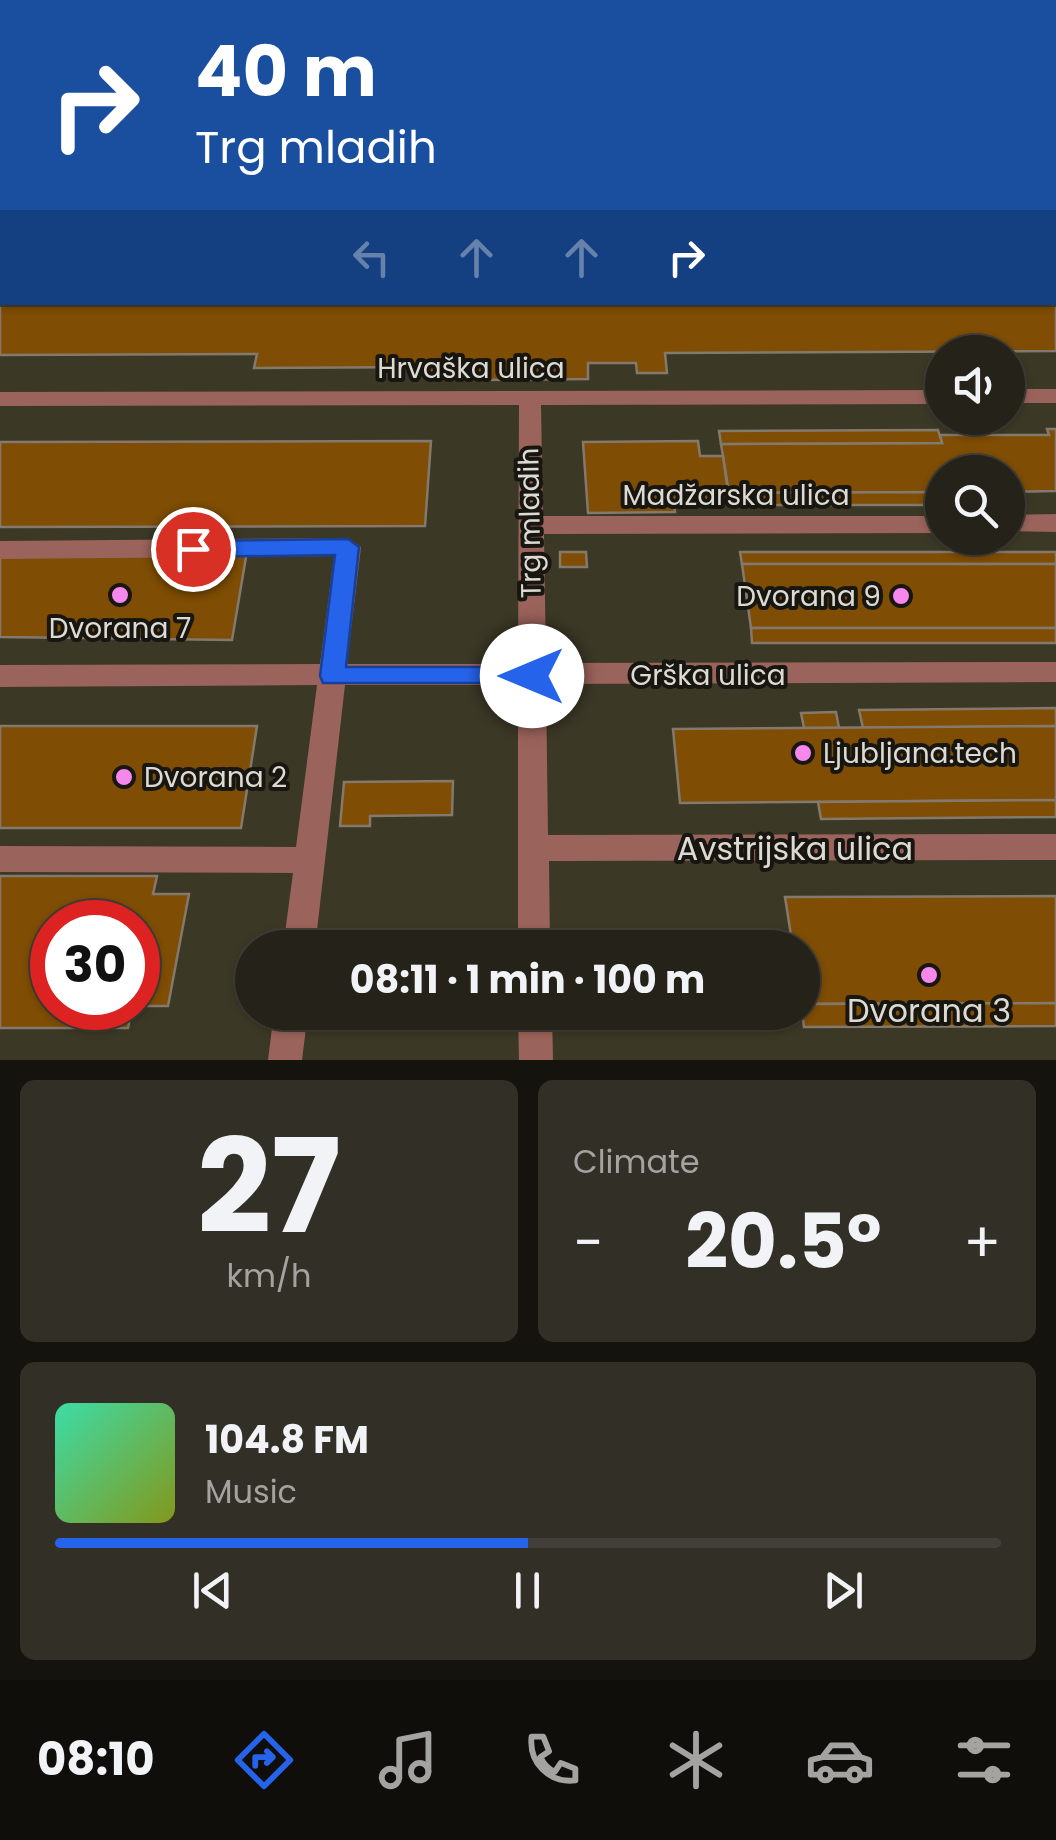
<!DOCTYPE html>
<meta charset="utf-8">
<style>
:root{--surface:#252219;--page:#312f26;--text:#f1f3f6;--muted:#a3a4a2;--line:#423f38;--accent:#2563eb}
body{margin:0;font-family:Poppins,sans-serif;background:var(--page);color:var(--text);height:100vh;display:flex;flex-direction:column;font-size:38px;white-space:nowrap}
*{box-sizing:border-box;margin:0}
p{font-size:32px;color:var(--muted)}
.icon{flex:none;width:55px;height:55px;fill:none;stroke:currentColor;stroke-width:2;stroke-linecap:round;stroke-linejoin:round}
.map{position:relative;height:1060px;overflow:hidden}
.details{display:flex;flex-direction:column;gap:20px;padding:20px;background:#14130e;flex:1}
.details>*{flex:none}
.banner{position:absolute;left:0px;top:0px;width:1058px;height:305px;box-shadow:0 2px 8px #0004,0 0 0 2px var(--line);background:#1a4fa0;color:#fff;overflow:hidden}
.tools{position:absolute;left:925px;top:335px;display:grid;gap:20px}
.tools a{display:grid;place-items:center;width:100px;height:100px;border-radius:50%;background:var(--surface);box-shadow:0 2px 8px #0004,0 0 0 2px var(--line);font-size:50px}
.speed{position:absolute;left:30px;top:900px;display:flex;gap:20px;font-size:50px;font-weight:700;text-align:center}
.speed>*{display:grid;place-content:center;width:130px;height:130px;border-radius:50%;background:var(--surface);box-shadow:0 2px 8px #0004,0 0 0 2px var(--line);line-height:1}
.speed .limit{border:15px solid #d22;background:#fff;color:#111}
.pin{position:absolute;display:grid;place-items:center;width:85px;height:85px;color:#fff;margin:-42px;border:5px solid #fff;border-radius:50%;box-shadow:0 2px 10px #0007}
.me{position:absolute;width:110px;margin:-55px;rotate:270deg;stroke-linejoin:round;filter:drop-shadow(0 0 8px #0008)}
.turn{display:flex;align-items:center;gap:35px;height:210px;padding:0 30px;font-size:45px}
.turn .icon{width:130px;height:130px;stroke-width:2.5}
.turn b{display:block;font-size:70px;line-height:85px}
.lanes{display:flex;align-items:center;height:95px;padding:0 30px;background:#0003;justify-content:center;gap:50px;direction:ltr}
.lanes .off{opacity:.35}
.big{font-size:75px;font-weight:700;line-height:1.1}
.details .widget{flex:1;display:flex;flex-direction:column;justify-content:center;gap:15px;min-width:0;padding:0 35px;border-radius:15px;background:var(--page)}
.details .dial{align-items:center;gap:0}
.dial b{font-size:130px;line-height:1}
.song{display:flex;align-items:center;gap:30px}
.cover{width:120px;height:120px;border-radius:15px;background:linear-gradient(135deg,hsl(160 70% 55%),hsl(70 70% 35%))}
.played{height:10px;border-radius:5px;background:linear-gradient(90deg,var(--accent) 50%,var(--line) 50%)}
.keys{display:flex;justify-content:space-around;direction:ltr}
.heat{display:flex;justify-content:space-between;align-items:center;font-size:55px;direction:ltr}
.details .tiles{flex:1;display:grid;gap:20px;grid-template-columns:1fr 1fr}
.widget:last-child{grid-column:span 2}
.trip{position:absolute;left:235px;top:930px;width:585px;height:100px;border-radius:50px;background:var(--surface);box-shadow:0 2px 8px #0004,0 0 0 2px var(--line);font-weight:700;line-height:100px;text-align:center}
.tab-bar{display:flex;height:160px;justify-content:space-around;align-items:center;background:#0f0e0a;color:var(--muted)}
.tab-bar .icon{width:70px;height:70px}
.tab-bar .current{color:var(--accent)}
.tab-bar b{font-size:45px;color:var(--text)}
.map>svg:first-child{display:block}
.built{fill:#3c3826;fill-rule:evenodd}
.building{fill:#7f4d03;stroke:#84796d;stroke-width:2.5}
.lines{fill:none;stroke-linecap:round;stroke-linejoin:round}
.minor{fill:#9a635b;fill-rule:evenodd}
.route{fill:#2563eb;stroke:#184099;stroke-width:2.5}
.poi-dot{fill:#f688ed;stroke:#171610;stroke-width:4}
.labels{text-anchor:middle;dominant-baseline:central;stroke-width:8;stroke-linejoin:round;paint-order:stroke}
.street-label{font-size:28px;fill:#dcdad2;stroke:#171610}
.poi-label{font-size:28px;fill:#dcdad2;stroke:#171610;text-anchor:start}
.near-street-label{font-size:32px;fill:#dcdad2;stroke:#171610}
.near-poi-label{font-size:32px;fill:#dcdad2;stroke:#171610}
</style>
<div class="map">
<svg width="1056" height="1060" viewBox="0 0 1056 1060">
<rect width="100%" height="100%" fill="#312e21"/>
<path class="built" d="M0,0h1056v1060h-1056zM2,2h1053v300h-1053zM942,352h66v66h-66zM942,472h66v66h-66zM52,922h86v86h-86zM252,948h550v64h-550z"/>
<g class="building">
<polygon points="261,0 1034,0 1035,2 260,2"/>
<polygon points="1056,100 1056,351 665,353 667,373 637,373 636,363 588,363 588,379 479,380 429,379 429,367 254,368 257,354 0,355 0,114 2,302 1055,302"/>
<polygon points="1047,429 1056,429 1056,491 1008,492 1008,472 942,472 942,492 729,493 721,444 942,443 940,435 1049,435"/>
<polygon points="938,430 942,443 721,444 719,431"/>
<polygon points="431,441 425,526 0,527 0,442"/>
<polygon points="698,441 700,456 723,456 729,499 673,499 675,512 588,513 583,442"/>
<polygon points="942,492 942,505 730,505 729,493"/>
<polygon points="247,551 232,640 0,637 0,553"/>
<polygon points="560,552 586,552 587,567 560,567"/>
<polygon points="740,552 1056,552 1056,564 742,564"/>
<polygon points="742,564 1056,564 1056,628 751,628"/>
<polygon points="751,628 1056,628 1056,643 752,643"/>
<polygon points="1056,708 1056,726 863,728 859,710"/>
<polygon points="836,712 839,728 804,728 801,713"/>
<polygon points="0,726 257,726 241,828 0,828"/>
<polygon points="1056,726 1056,800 680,803 673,729"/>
<polygon points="453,781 452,815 370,816 370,826 340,826 344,782"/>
<polygon points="1056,800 1056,817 821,819 818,802"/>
<polygon points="0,876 157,876 153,894 189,894 168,1006 138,1006 138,922 52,922 52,1008 132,1008 128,1028 0,1028"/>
<polygon points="1056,896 1056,1003 802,1004 802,948 793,948 785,897"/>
<polygon points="1056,1003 1056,1026 804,1027 802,1012 802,1004"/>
</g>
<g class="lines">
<g class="minor">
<polygon points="229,0 268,0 269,1 231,2"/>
<rect x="1055" y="66" width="1" height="10"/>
<rect x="1055" y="91" width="1" height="10"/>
<rect x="0" y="101" width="2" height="11"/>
<rect x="1008" y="389" width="48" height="14"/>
<polygon points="942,390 942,404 541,405 543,516 942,516 942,533 544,534 546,663 1056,662 1056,682 546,684 548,835 1056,834 1056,860 549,861 550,948 518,948 518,685 345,685 315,948 283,948 293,873 0,872 0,846 296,847 317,685 0,687 0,665 320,664 334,556 0,559 0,541 348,538 361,547 347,664 518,664 519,405 0,406 0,392"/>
<polygon points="1056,514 1056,532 1008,531 1008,515"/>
<polygon points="274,1012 308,1012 302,1060 268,1060"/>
<polygon points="518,1012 552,1012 553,1060 519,1060"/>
</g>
</g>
<polygon class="route" points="348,539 359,547 346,667 532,667 545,676 541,683 323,683 320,676 335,555 193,557 182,549 193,541"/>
<g class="poi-dot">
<circle cx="120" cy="595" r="10"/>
<circle cx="901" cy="596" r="10"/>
<circle cx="803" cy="753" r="10"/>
<circle cx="124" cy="777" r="10"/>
<circle cx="929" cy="975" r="10"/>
</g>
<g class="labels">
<g class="street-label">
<text x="471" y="368">Hrvaška ulica</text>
<text x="736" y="495">Madžarska ulica</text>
<text transform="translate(530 523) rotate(-91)">Trg mladih</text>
<text x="708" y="675">Grška ulica</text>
</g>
<g class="poi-label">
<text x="881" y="596" text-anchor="end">Dvorana 9</text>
<text x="120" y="628" text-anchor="middle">Dvorana 7</text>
<text x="823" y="753">Ljubljana.tech</text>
<text x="144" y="777">Dvorana 2</text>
</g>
<g class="near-street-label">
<text x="795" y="848">Avstrijska ulica</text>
</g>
<g class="near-poi-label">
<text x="929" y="1010">Dvorana 3</text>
</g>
</g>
</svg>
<div class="tools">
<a><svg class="icon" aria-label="sound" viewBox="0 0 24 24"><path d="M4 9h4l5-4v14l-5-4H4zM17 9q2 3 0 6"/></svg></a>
<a><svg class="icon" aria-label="search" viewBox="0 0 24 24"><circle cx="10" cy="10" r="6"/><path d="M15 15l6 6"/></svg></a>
</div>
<div class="speed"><div class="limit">30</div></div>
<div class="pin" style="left:193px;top:549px;background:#d93025"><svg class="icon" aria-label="arrive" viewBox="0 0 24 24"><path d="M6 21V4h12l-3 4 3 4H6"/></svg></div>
<svg class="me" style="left:532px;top:676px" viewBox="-20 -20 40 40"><circle r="19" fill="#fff"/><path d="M0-13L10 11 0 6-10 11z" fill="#2563eb"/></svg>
<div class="trip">08:11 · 1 min · 100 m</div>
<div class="banner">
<div class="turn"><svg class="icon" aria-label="right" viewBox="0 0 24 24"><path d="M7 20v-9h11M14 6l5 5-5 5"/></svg><div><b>40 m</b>Trg mladih</div></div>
<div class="lanes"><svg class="icon off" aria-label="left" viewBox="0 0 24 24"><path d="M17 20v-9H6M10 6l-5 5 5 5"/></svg><svg class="icon off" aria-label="ahead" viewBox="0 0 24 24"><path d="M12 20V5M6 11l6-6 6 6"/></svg><svg class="icon off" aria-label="ahead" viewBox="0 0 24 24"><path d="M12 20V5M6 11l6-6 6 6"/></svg><svg class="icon" aria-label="right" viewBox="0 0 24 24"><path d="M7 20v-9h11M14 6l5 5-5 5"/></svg></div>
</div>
</div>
<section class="details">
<div class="tiles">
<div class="widget dial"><b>27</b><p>km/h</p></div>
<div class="widget"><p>Climate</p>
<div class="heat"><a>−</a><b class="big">20.5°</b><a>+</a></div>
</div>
<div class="widget">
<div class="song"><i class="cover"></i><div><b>104.8 FM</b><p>Music</p></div></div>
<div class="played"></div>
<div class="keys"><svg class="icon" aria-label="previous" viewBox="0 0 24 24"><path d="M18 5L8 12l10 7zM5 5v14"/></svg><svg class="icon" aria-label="pause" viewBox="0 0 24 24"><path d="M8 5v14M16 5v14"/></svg><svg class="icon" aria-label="next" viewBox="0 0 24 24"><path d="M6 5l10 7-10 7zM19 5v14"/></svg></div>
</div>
</div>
</section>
<nav class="tab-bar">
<b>08:10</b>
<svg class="icon current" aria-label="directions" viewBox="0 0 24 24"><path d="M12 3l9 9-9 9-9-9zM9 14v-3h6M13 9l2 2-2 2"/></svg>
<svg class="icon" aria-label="music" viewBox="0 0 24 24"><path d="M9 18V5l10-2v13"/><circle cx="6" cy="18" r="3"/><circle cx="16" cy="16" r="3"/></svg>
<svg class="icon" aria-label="phone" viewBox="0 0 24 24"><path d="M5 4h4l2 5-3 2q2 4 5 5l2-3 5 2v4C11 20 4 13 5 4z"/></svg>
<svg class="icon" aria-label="climate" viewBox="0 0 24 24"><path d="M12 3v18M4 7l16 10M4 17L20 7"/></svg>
<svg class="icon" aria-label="car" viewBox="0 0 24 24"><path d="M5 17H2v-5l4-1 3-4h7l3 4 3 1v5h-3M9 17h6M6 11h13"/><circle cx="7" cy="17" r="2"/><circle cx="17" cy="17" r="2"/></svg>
<svg class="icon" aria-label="filters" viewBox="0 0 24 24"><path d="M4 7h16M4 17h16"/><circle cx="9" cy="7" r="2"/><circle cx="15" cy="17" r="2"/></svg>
</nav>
